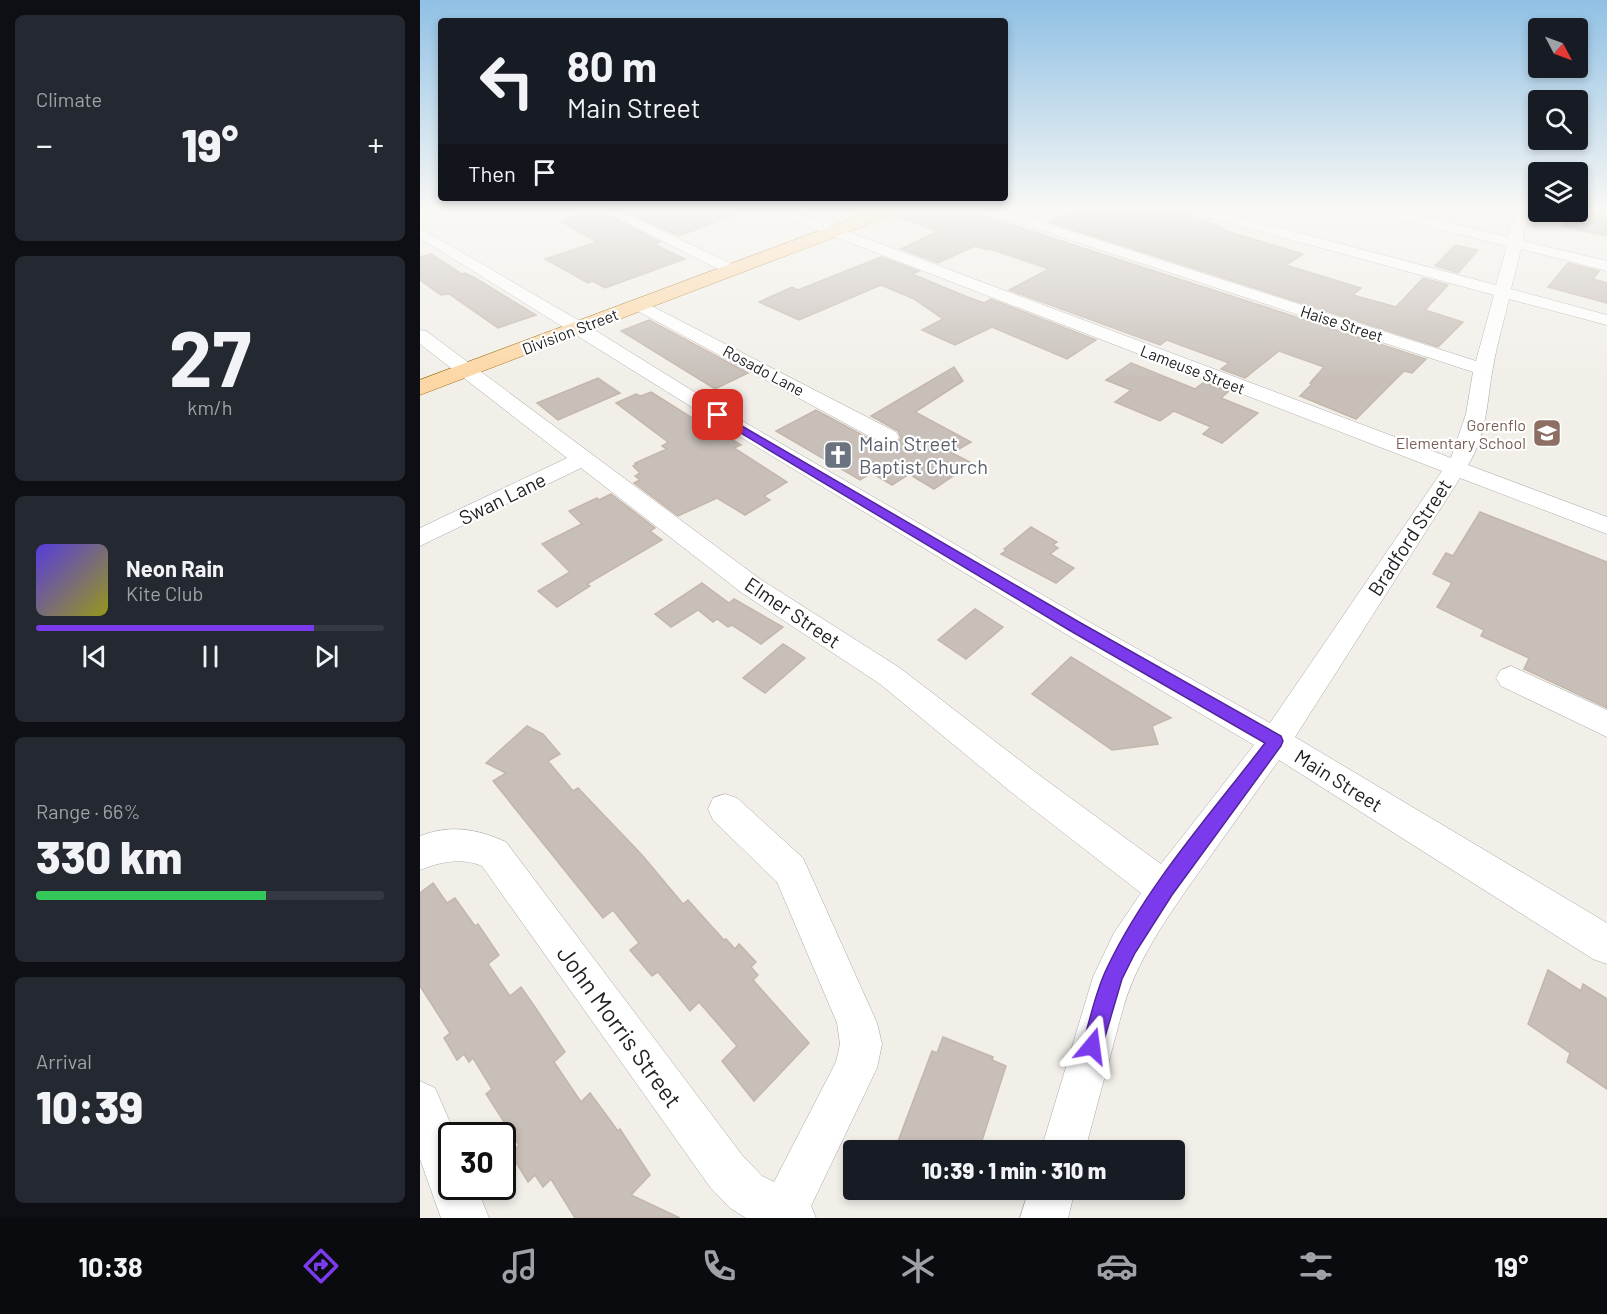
<!DOCTYPE html>
<meta charset="utf-8">
<style>
:root{--surface:#171b24;--page:#242831;--text:#f1f3f6;--muted:#9ea1a6;--line:#363941;--accent:#7c3aed}
body{margin:0;font-family:Barlow,sans-serif;background:var(--page);color:var(--text);height:100vh;display:flex;flex-direction:column;font-size:22px;white-space:nowrap}
*{box-sizing:border-box;margin:0}
p{font-size:20px;color:var(--muted)}
.icon{flex:none;width:33px;height:33px;fill:none;stroke:currentColor;stroke-width:2;stroke-linecap:round;stroke-linejoin:round}
.map{position:relative;flex:1;overflow:hidden}
.sheet{display:flex;flex-direction:column;gap:15px;padding:15px;background:#0d0f14;width:420px}
.sheet>*{flex:none}
.top-card{position:absolute;left:18px;top:18px;width:570px;height:183px;border-radius:6px;box-shadow:0 3px 9px #0003;background:#171b24;color:var(--text);overflow:hidden}
.needle{width:39px;rotate:131deg}
.fabs{position:absolute;left:1108px;top:18px;display:grid;gap:12px}
.fabs a{display:grid;place-items:center;width:60px;height:60px;border-radius:6px;background:var(--surface);box-shadow:0 3px 9px #0003;font-size:30px}
.speed{position:absolute;left:18px;top:1122px;display:flex;gap:12px;font-size:30px;font-weight:700;text-align:center}
.speed>*{display:grid;place-content:center;width:78px;height:78px;border-radius:50%;background:var(--surface);box-shadow:0 3px 9px #0003;line-height:1}
.speed .limit{border:3px solid #111;border-radius:9px;background:#fff;color:#111}
.pin{position:absolute;display:grid;place-items:center;width:51px;height:51px;color:#fff;margin:-26px;border-radius:12px;box-shadow:0 3px 9px #0006}
.me{position:absolute;width:66px;margin:-33px;rotate:16deg;stroke-linejoin:round;filter:drop-shadow(0 0 4px #0008)}
.turn{display:flex;align-items:center;gap:21px;height:126px;padding:0 30px;font-size:27px}
.turn .icon{width:78px;height:78px;stroke-width:2.5}
.turn b{display:block;font-size:42px;line-height:51px}
.then{display:flex;align-items:center;height:57px;padding:0 30px;background:#0003;gap:12px;font-size:22px}
.big{font-size:45px;font-weight:800;line-height:1.1}
.sheet .widget{flex:1;display:flex;flex-direction:column;justify-content:center;gap:9px;min-width:0;padding:0 21px;border-radius:9px;background:var(--page)}
.sheet .dial{align-items:center;gap:0}
.dial b{font-size:78px;line-height:1}
.song{display:flex;align-items:center;gap:18px}
.cover{width:72px;height:72px;border-radius:9px;background:linear-gradient(135deg,hsl(250 70% 55%),hsl(60 70% 35%))}
.played{height:6px;border-radius:3px;background:linear-gradient(90deg,var(--accent) 80%,var(--line) 80%)}
.keys{display:flex;justify-content:space-around;direction:ltr}
.heat{display:flex;justify-content:space-between;align-items:center;font-size:33px;direction:ltr}
.charge{height:9px;border-radius:4px;background:linear-gradient(90deg,#34c759 66%,var(--line) 0)}
.trip{position:absolute;left:423px;top:1140px;width:342px;height:60px;border-radius:6px;background:var(--surface);box-shadow:0 3px 9px #0003;font-weight:800;line-height:60px;text-align:center}
.tab-bar{display:flex;height:96px;justify-content:space-around;align-items:center;background:#090b0e;color:var(--muted)}
.tab-bar .icon{width:42px;height:42px}
.tab-bar .active{color:var(--accent)}
.tab-bar b{font-size:27px;color:var(--text)}
main{display:flex;flex:1;min-height:0}
.map>svg:first-child{display:block}
.building{fill:#c7bfb8;stroke:#c4b6ab;stroke-width:1.5}
.lines{fill:none;stroke-linecap:round;stroke-linejoin:round}
.minor-casing{stroke:#a9a9a9;stroke-width:1}
.major-casing{stroke:#a06b00;stroke-width:1}
.minor{fill:#fff;fill-rule:evenodd}
.major{fill:#fcd6a4;fill-rule:evenodd}
.route{fill:#7c3aed;stroke:#51269a;stroke-width:1.5}
.labels{text-anchor:middle;dominant-baseline:central;stroke-width:4.5;stroke-linejoin:round;paint-order:stroke}
.far-street-label{font-size:16px;fill:#222;stroke:#fff}
.far-education-label{font-size:16px;fill:#785e54;stroke:#fff;text-anchor:end}
.worship-label{font-size:20px;fill:#5b616d;stroke:#fff;text-anchor:start}
.street-label{font-size:20px;fill:#222;stroke:#fff}
.near-street-label{font-size:24px;fill:#222;stroke:#fff}
</style>
<main>
<section class="sheet">
<div class="widget"><p>Climate</p>
<div class="heat"><a>−</a><b class="big">19°</b><a>+</a></div>
</div>
<div class="widget dial"><b>27</b><p>km/h</p></div>
<div class="widget">
<div class="song"><i class="cover"></i><div><b>Neon Rain</b><p>Kite Club</p></div></div>
<div class="played"></div>
<div class="keys"><svg class="icon" aria-label="previous" viewBox="0 0 24 24"><path d="M18 5L8 12l10 7zM5 5v14"/></svg><svg class="icon" aria-label="pause" viewBox="0 0 24 24"><path d="M8 5v14M16 5v14"/></svg><svg class="icon" aria-label="next" viewBox="0 0 24 24"><path d="M6 5l10 7-10 7zM19 5v14"/></svg></div>
</div>
<div class="widget"><p>Range · 66%</p><b class="big">330 km</b><div class="charge"></div></div>
<div class="widget"><p>Arrival</p><b class="big">10:39</b></div>
</section>
<div class="map">
<svg width="1187" height="1218" viewBox="0 0 1187 1218">
<rect width="100%" height="100%" fill="#f2efe9"/>
<g class="building">
<polygon points="172,211 181,211 240,242 234,244 265,259 185,288 173,281 168,283 125,259 177,242 140,221"/>
<polygon points="205,211 317,211 317,214 259,236"/>
<polygon points="477,211 549,211 1006,359 992,373 984,371 936,419 880,396 892,384 890,383 904,367 859,351 825,378 801,369 809,363 747,340 740,345 589,290 629,269 570,249 567,250 555,246 518,263 481,249 518,231 475,216"/>
<polygon points="653,211 773,211 775,215 771,217 803,227 800,229 883,254 866,265 941,288 933,295 976,307 1003,278 1028,285 1005,310 1043,322 1018,347 630,222"/>
<polygon points="1155,212 1187,216 1187,236 1142,226"/>
<polygon points="1035,245 1058,250 1038,273 1015,266"/>
<polygon points="11,254 42,274 45,273 55,278 116,315 78,328 29,294 21,295 0,280 0,257"/>
<polygon points="461,257 499,271 492,274 545,296 564,303 571,299 676,340 647,359 572,327 535,345 502,330 523,319 494,299 461,285 379,320 339,302 372,287 378,290"/>
<polygon points="1148,263 1179,271 1173,279 1187,283 1187,303 1128,287"/>
<polygon points="229,320 328,373 295,389 201,331"/>
<polygon points="711,363 775,389 784,382 809,391 801,398 838,413 802,443 783,434 791,427 754,411 740,421 695,402 711,390 686,380"/>
<polygon points="534,367 543,381 495,412 551,442 532,453 552,463 514,489 489,474 472,485 452,473 440,480 356,431 396,410 459,444 476,444 481,438 478,431 451,416"/>
<polygon points="178,378 200,393 138,420 117,403"/>
<polygon points="231,392 288,428 291,427 321,445 314,448 367,482 344,496 350,500 325,515 297,498 258,516 214,483 220,480 215,476 220,473 213,466 217,464 215,463 247,449 242,446 248,442 196,403 216,394 221,396"/>
<polygon points="191,494 235,528 230,531 242,540 167,584 170,586 137,607 118,591 150,572 122,544 162,524 149,511 177,498 179,500"/>
<polygon points="1060,512 1187,562 1187,708 1104,669 1109,658 1061,636 1064,630 1017,607 1032,583 1013,574 1026,553 1033,556"/>
<polygon points="611,527 637,542 633,545 638,548 630,554 654,568 636,583 581,554 586,551 584,549"/>
<polygon points="282,583 309,603 314,599 363,627 341,644 312,625 308,627 297,619 293,622 278,610 251,627 235,614"/>
<polygon points="555,609 583,627 546,659 518,640"/>
<polygon points="363,644 385,658 345,693 323,678"/>
<polygon points="651,657 751,718 732,726 738,744 692,750 612,694"/>
<polygon points="107,726 123,734 140,754 128,761 153,791 158,788 222,855 263,904 268,900 304,940 306,939 315,949 319,944 336,962 331,967 338,975 333,980 389,1043 334,1101 302,1061 317,1046 279,1002 270,1011 238,972 232,976 210,950 219,943 193,910 183,918 73,781 86,773 66,763"/>
<polygon points="13,883 27,903 35,898 55,926 58,924 79,955 68,964 90,996 101,987 115,1007 145,1052 134,1062 161,1102 170,1093 198,1131 200,1129 230,1175 211,1195 260,1218 155,1218 131,1179 123,1187 115,1175 108,1182 91,1154 99,1145 66,1094 72,1089 53,1058 49,1062 44,1054 37,1060 24,1038 30,1033 0,986 0,893"/>
<polygon points="1128,970 1161,991 1163,984 1187,999 1187,1089 1147,1062 1150,1053 1108,1024"/>
<polygon points="523,1037 573,1057 572,1060 586,1066 559,1150 479,1150 481,1145 477,1144 512,1051 517,1053"/>
</g>
<g class="lines">
<g class="minor-casing">
<g id="minor">
<polygon points="183,211 200,211 318,267 320,270 312,275 306,273"/>
<path d="M354,211h19l658,247 15,-44 7,-42 -482,-158 -2,-3h20l467,150 18,-66 -297,-81 -2,-3h22l279,74 11,-39 -128,-32 -2,-3h23l108,26 1,-7 9,-19h14l-9,19v11l84,20v10l-86,-22 -10,40 96,26v10l-98,-26c-5,22 -12,45 -16,68 -6,33 -6,68 -25,98l139,52v17l-147,-56 -165,259 312,186v41l-14,-5 -314,-199c-25,35 -50,70 -75,105 -31,44 -64,88 -80,140l-39,145h-44l52,-173 21,-44 27,-40 -130,-101 -131,-108 -138,-91 -161,-125 -161,78v-18l147,-70 -147,-114v-14l6,1 334,248 140,89 135,104 126,92 93,-119 -190,-112 -353,-214 -291,-181v-10l165,96 140,87 359,208 186,104 172,-252 -666,-257z"/>
<polygon points="220,300 476,432 479,437 476,442 468,443 460,442 214,309 212,305 214,301"/>
<polygon points="1091,666 1187,710 1187,737 1081,686 1076,678 1081,670"/>
<path d="M305,794l12,4 66,60 74,165 5,21 -5,24 -66,138 5,12h-70l-16,-10 -20,-21 -228,-321c-21,-9 -42,-4 -62,4v-34c31,-12 57,-7 86,6l236,313 20,21 12,6 62,-120 4,-18 -3,-21 -60,-141 -64,-62 -5,-11 5,-11z"/>
<polygon points="0,1081 15,1088 36,1136 32,1136 32,1186 56,1186 69,1218 21,1218 0,1159"/>
<polygon points="609,1190 655,1190 648,1218 600,1218"/>
</g>
</g>
<g class="major-casing">
<polygon id="major" points="452,211 475,211 473,215 0,395 0,380"/>
</g>
<use href="#minor" class="minor"/>
<use href="#major" class="major"/>
</g>
<linearGradient id="sky" x2="0" y2="1"><stop stop-color="#8fc0e4"/><stop offset="0.55" stop-color="#f9f8f5"/><stop offset="1" stop-color="#f9f8f5" stop-opacity="0"/></linearGradient>
<rect width="1187" height="381" fill="url(#sky)"/>
<path class="route" d="M298,412l361,210 202,114 2,5 -2,5 -109,149 -37,58 -13,26 -22,75 -8,3 -7,-3 -3,-8c8,-25 13,-54 25,-78 39,-82 103,-153 158,-225l-196,-113 -355,-213 -1,-2z"/>
<defs>
<g id="school-square" transform="scale(1.5)"><rect x="-9" y="-9" width="18" height="18" rx="4" fill="#8d6e63" stroke="#fff"/><path d="M0-5L7-2L0 1L-7-2ZM-4 1L0 2.5L4 1V4Q0 6-4 4Z" fill="#fff"/></g>
<g id="church-square" transform="scale(1.5)"><rect x="-9" y="-9" width="18" height="18" rx="4" fill="#6b7280" stroke="#fff"/><path d="M-1.2-6h2.4v3.5h3.3v2.4h-3.3V6h-2.4V-.1h-3.3v-2.4h3.3Z" fill="#fff"/></g>
</defs>
<g fill-rule="evenodd">
<use href="#school-square" x="1127" y="433"/>
<use href="#church-square" x="418" y="455"/>
</g>
<g class="labels">
<g class="far-street-label">
<text transform="translate(922 323) rotate(18)">Haise Street</text>
<text transform="translate(150 331) rotate(-21)">Division Street</text>
<text transform="translate(773 369) rotate(21)">Lameuse Street</text>
<text transform="translate(344 370) rotate(28)">Rosado Lane</text>
</g>
<g class="far-education-label">
<text x="1106" y="424">Gorenflo<tspan x="1106" dy="18">Elementary School</tspan></text>
</g>
<g class="worship-label">
<text x="439" y="443">Main Street<tspan x="439" dy="23">Baptist Church</tspan></text>
</g>
<g class="street-label">
<text transform="translate(82 498) rotate(-26)">Swan Lane</text>
<text transform="translate(989 537) rotate(-57)">Bradford Street</text>
<text transform="translate(373 612) rotate(34)">Elmer Street</text>
<text transform="translate(919 780) rotate(32)">Main Street</text>
</g>
<g class="near-street-label">
<text transform="translate(200 1026) rotate(54)">John Morris Street</text>
</g>
</g>
</svg>
<div class="fabs">
<a><svg class="needle" viewBox="-14 -14 28 28"><path d="M0-13l5 13h-10z" fill="#e53935"/><path d="M0 13l5-13h-10z" fill="#9ea1a6"/></svg></a>
<a><svg class="icon" aria-label="search" viewBox="0 0 24 24"><circle cx="10" cy="10" r="6"/><path d="M15 15l6 6"/></svg></a>
<a><svg class="icon" aria-label="layers" viewBox="0 0 24 24"><path d="M12 4l9 5-9 5-9-5zM3 14l9 5 9-5"/></svg></a>
</div>
<div class="speed"><div class="limit">30</div></div>
<div class="pin" style="left:298px;top:415px;background:#d93025"><svg class="icon" aria-label="arrive" viewBox="0 0 24 24"><path d="M6 21V4h12l-3 4 3 4H6"/></svg></div>
<svg class="me" style="left:672px;top:1046px" viewBox="-20 -20 40 40"><path d="M0-17L14 15 0 8-14 15z" fill="#7c3aed" stroke="#fff" stroke-width="4"/></svg>
<div class="trip">10:39 · 1 min · 310 m</div>
<div class="top-card">
<div class="turn"><svg class="icon" aria-label="left" viewBox="0 0 24 24"><path d="M17 20v-9H6M10 6l-5 5 5 5"/></svg><div><b>80 m</b>Main Street</div></div>
<div class="then">Then<svg class="icon" aria-label="arrive" viewBox="0 0 24 24"><path d="M6 21V4h12l-3 4 3 4H6"/></svg></div>
</div>
</div>
</main>
<nav class="tab-bar">
<b>10:38</b>
<svg class="icon active" aria-label="directions" viewBox="0 0 24 24"><path d="M12 3l9 9-9 9-9-9zM9 14v-3h6M13 9l2 2-2 2"/></svg>
<svg class="icon" aria-label="music" viewBox="0 0 24 24"><path d="M9 18V5l10-2v13"/><circle cx="6" cy="18" r="3"/><circle cx="16" cy="16" r="3"/></svg>
<svg class="icon" aria-label="phone" viewBox="0 0 24 24"><path d="M5 4h4l2 5-3 2q2 4 5 5l2-3 5 2v4C11 20 4 13 5 4z"/></svg>
<svg class="icon" aria-label="climate" viewBox="0 0 24 24"><path d="M12 3v18M4 7l16 10M4 17L20 7"/></svg>
<svg class="icon" aria-label="car" viewBox="0 0 24 24"><path d="M5 17H2v-5l4-1 3-4h7l3 4 3 1v5h-3M9 17h6M6 11h13"/><circle cx="7" cy="17" r="2"/><circle cx="17" cy="17" r="2"/></svg>
<svg class="icon" aria-label="filters" viewBox="0 0 24 24"><path d="M4 7h16M4 17h16"/><circle cx="9" cy="7" r="2"/><circle cx="15" cy="17" r="2"/></svg>
<b>19°</b>
</nav>
